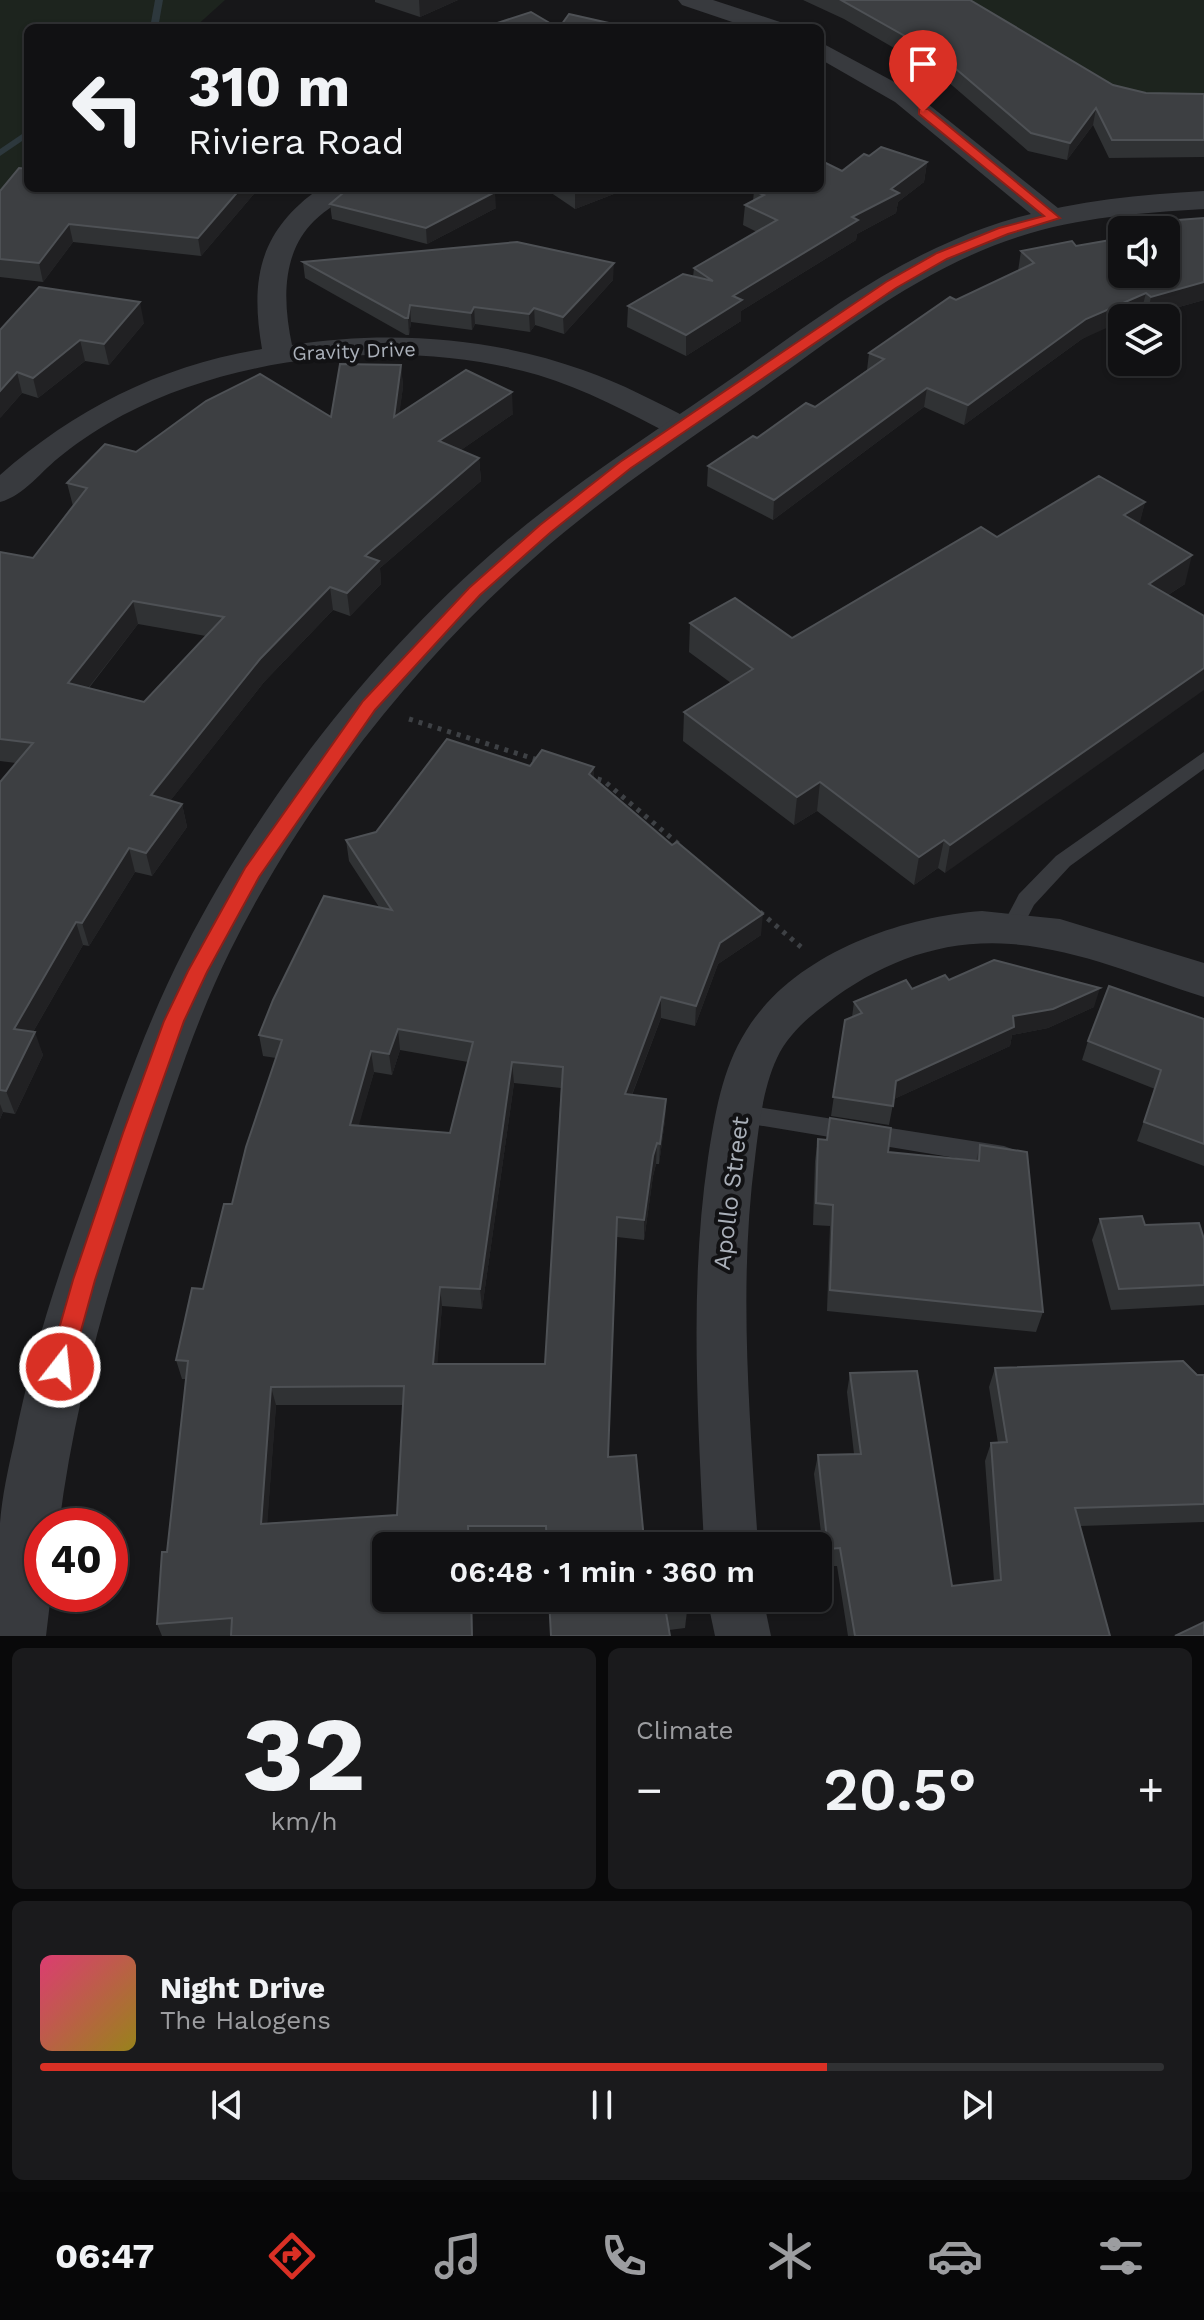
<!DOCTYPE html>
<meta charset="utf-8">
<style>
:root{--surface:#111113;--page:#1a1a1c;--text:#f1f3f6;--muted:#9c9da0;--line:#303133;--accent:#d93025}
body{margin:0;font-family:"Work Sans",sans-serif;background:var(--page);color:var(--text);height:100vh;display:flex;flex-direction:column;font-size:30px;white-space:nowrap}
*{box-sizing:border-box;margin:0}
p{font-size:26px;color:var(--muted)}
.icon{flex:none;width:44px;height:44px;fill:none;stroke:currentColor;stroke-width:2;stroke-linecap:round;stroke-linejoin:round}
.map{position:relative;height:1636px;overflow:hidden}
.side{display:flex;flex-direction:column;gap:12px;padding:12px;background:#09090a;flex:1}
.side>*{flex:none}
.guide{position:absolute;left:24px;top:24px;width:800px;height:168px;border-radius:12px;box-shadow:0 2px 6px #0004,0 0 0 2px var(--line);background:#111113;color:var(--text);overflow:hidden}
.tools{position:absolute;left:1108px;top:216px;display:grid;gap:16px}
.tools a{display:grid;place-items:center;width:72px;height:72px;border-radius:12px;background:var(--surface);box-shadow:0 2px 6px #0004,0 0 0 2px var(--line);font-size:40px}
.speed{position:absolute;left:24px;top:1508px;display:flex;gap:16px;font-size:40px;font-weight:700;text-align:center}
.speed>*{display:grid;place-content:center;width:104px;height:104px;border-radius:50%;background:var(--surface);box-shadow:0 2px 6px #0004,0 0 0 2px var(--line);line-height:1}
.speed .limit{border:12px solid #d22;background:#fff;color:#111}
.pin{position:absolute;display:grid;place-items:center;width:68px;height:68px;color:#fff;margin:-82px -34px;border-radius:50% 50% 50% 0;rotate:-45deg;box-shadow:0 0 8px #0007}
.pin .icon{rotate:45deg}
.me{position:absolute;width:88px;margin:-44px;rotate:16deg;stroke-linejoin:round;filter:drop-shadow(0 0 6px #0008)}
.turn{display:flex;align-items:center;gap:28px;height:168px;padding:0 32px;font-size:36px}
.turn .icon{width:104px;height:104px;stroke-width:2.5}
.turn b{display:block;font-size:56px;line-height:68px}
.big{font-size:60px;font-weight:600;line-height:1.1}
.side .tile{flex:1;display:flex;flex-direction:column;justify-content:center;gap:12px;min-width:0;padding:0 28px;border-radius:12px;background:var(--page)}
.side .dial{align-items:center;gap:0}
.dial b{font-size:104px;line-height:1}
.song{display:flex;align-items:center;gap:24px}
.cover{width:96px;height:96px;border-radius:12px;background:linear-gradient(135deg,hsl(340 70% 55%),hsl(50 70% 35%))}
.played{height:8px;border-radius:4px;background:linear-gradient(90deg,var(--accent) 70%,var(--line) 70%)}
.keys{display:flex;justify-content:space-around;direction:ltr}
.heat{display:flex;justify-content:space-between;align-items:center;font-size:44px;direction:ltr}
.side .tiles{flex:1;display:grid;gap:12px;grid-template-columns:1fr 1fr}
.tile:last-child{grid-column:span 2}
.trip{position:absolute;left:372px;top:1532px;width:460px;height:80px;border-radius:12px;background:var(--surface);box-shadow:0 2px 6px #0004,0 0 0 2px var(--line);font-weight:600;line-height:80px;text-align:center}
.tab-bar{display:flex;height:128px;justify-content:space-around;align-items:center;background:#070708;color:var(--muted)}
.tab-bar .icon{width:56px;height:56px}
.tab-bar .current{color:var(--accent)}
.tab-bar b{font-size:36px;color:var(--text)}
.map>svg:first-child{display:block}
.green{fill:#1d241e}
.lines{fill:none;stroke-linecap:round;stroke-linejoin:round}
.stream{fill:#2d383d;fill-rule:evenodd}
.path{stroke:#3e4145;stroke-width:5;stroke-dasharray:4 6;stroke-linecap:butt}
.service{fill:#383a3e;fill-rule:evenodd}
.minor{fill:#383a3e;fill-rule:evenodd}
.tertiary{fill:#383a3e;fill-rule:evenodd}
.wall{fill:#303234;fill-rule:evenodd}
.shaded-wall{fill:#212123}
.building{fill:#3d3f42;stroke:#4e5155;stroke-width:2;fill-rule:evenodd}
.route{fill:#d93025;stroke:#8d1f18;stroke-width:2}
.labels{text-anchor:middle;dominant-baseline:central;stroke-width:8;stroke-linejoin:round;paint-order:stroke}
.far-street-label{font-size:20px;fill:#aab0b9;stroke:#121214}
.street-label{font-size:24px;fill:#aab0b9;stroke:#121214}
</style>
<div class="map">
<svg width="1204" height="1636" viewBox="0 0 1204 1636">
<rect width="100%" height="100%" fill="#171719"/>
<g class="green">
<polygon points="0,0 225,0 194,28 28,28 28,167 0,195"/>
<polygon points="961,0 1204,0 1204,103 1131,102"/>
</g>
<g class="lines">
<g class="stream">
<polygon points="155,0 163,0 158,28 150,28"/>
<polygon points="28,130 28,137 0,156 0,149"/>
</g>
<g class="path">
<polyline points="409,719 541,761"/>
<polyline points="588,776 604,781 682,847"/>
<polyline points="760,912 801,947"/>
</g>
<g class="service">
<polygon points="1204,752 1204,769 1070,866 1034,905 1019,934 1005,934 1001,928 1019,894 1056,856"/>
<polygon points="739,1104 1004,1146 1012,1149 1016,1156 1012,1163 1004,1166 739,1122 731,1120 728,1113 731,1106"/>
</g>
<g class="minor">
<polygon points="678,0 713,0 783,23 786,28 750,28 682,5"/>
<polygon points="820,42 913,92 1063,212 1067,218 1063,224 1053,226 1043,224 895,102 820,59"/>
<path d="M320,188h32c-9,13 -26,21 -38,33 -33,33 -31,81 -22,124 95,-15 200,-8 291,25 38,13 75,33 111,51l5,7 -5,7 -11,3 -11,-3c-43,-22 -87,-46 -134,-60 -128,-37 -296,-23 -415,40 -20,11 -43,25 -61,40 -20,15 -38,41 -62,47v-27c75,-66 162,-110 262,-126 -12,-70 -3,-118 58,-161z"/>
<path d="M982,911l78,8 144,44v34c-63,-20 -126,-48 -193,-53 -70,-5 -130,18 -185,60 -19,14 -39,32 -49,54 -14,30 -18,67 -22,100 -17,129 -5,259 3,388h-54c-6,-130 -15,-259 4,-388 7,-44 14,-89 38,-127 46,-76 153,-114 236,-120z"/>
<polygon points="707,1598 763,1598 771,1636 715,1636"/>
</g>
<path class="tertiary" d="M1204,191v18c-62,4 -126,8 -186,28 -105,34 -191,107 -281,169 -69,48 -140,96 -203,152 -121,105 -233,249 -304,393 -36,73 -60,151 -86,228 -38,115 -70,227 -85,347h-17v68h9l-5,42h-46c0,-37 0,-75 0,-113 2,-26 8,-54 14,-80 17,-88 45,-171 75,-255 29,-81 56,-162 95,-238 78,-153 190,-296 321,-408 65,-55 137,-102 207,-150 79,-54 154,-115 242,-152 79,-35 165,-44 250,-49z"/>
</g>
<g class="wall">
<polygon points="375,0 458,0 420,17 375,2"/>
<polygon points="803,0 970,0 1113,85 1146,93 1204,94 1204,157 1109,158 1093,125 1067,160 1028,151 939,74 844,19"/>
<polygon points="869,156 927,162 924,182 898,202 896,213 857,234 856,240 741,311 741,321 686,356 627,327 628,306 693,277 694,268 757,232 743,225 745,205 753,201 754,191 842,171"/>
<polygon points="28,188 259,188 201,256 73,242 43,282 0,277 0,191"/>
<polygon points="544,188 619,188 619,192 575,209"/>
<polygon points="330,204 496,208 427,244 332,219"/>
<polygon points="1204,218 1204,300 1147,316 1141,312 1128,318 1122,318 1082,339 964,425 924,407 773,520 707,486 708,466 757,438 815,407 867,370 869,353 956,300 1018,271 1021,251 1076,246 1166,230 1161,230 1163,221"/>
<polygon points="303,262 613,280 564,334 535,325 530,332 475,324 472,330 411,322 409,335 406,335 305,278"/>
<polygon points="39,287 144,323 109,365 85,361 38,398 22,393 0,418"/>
<path d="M401,365l2,22 -4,26 114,1 -52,36 18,8 2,23 -101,87 1,16 -31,32 -17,-6 -69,72 -94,119 12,3 5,23 -35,49 -17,-4 -46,74 -6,-1 -50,87 10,23 -28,59 -12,-2 -3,7v-337l16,-19 -16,-2v-209l33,6 40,-52 -6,-23 69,-31 195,-35zM138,624l68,12 -62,66 -55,-14z"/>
<polygon points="1145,502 1139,524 1185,584 1168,595 945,873 938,868 914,885 817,811 794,825 683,741 684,712 731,683 689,652 690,623 792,638 997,537"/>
<path d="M530,766l64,13 167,156 -43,29 -23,62 -34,-8 -29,77 34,4 -1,21 -6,44h-3l-3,12 -9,64 -27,-3 -9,220 36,83 36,6 -134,-3 -76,1v2h-84l86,52 1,38h-311l-5,-12 10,-72 19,-173h-4l-6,-19 27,-71 29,-85 44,-146 -13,-2 -4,-21 120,-128 -30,-46 -3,-21 30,-8zM400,1050l68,12 -18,71 -92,-7 16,-54 18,3zM514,1083l47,5 -16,276h-108l5,-58 40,3zM276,1405h127l-6,110 -130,8z"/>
<polygon points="949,980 1094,1007 1048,1028 1012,1035 1010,1046 894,1099 889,1125 831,1116 845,1020 852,1017 854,1002"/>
<polygon points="1204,1019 1204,1166 1137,1141 1155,1089 1082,1060 1088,1041"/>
<polygon points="818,1139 888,1152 976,1161 980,1145 1043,1312 1036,1332 827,1311 830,1226 813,1225 815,1161"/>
<polygon points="1100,1219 1204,1239 1204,1305 1111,1310 1092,1240"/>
<polygon points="995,1368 1204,1375 1204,1522 1080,1526 1110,1636 848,1636 837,1566 825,1566 814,1474 818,1455 854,1454 847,1392 850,1373 952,1586 994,1581 985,1461 991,1443 998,1443 989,1387"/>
<polygon points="549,1598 687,1611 685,1628 669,1630"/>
</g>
<g class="shaded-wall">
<polygon points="419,0 458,0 420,17"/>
<polygon points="1096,108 1093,125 1067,160 1070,143"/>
<polygon points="927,162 924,182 898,202 896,213 857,234 856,240 741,311 741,321 686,356 686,335 733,296 852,217"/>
<polygon points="241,188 259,188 201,256 198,238"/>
<polygon points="575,188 619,188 619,192 575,209"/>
<polygon points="495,192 496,208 427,244 426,228"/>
<polygon points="69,224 73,242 43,282 39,263"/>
<polygon points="614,263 613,280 564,334 563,317"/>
<polygon points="1204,282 1204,300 1147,316 1151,297"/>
<polygon points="1146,293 1141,312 1128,318 1122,318 1122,321 1082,339 964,425 968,405 1086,319"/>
<polygon points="140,302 144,323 109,365 104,344"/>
<polygon points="410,305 411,322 409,335 408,318"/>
<polygon points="474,307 475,324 472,330 471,313"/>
<polygon points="534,308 535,325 530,332 529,314"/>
<polygon points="80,340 85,361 38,398 33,378"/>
<polygon points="401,365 403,387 396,440 394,417"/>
<polygon points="17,372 22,393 0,418 0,391"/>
<polygon points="927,388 924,407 773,520 774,500"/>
<polygon points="512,392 513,414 441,464 439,441"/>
<polygon points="479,458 481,481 380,568 381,584 350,616 347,593 365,556"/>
<polygon points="1145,502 1138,530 1124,515"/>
<polygon points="1192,555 1185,584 1141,612 1149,584"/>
<polygon points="330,587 333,610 264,682 156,819 151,795 260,659"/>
<polygon points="133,601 138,624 74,706 68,683"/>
<polygon points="1204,668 1204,690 945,873 950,845"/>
<polygon points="594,767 594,788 589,774"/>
<polygon points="820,782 817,811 794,825 797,797"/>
<polygon points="182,804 187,827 152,876 146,853"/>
<polygon points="944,840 938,868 914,885 919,857"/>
<polygon points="129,848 135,872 89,946 82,923"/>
<polygon points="763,914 761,935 718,964 695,1026 696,1006 720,943"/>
<polygon points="76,922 83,945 22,1051 14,1029"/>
<polygon points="1100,988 1094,1007 1048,1028 1012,1035 1010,1046 892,1100 896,1081 1013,1016"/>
<polygon points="661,997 661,1018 624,1115 625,1094"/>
<polygon points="398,1029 400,1050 392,1075 389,1054"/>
<polygon points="35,1032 43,1055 15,1114 6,1091"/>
<polygon points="371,1051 374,1072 353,1146 350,1125"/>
<polygon points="512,1062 514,1083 482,1309 480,1289"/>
<polygon points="666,1099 665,1120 659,1164 660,1144"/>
<polygon points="0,1104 3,1112 0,1119"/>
<polygon points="657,1143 656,1164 653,1176 644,1240 644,1220 653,1156"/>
<polygon points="440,1287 442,1306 436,1383 433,1364"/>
<polygon points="271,1387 276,1405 266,1542 261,1524"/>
<polygon points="471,1598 472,1598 473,1636 472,1636"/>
</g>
<g class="building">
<polygon points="841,0 970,0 1113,85 1146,93 1204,94 1204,140 1112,140 1096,108 1070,143 1031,133 942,57"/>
<polygon points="531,12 558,28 489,28 488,26"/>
<polygon points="569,14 631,28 559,28"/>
<polygon points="881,147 927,162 891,189 899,193 852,217 858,220 733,296 742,300 686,335 628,306 683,274 713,281 694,268 777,220 745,205 764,195 754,191 758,188 820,188 820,160 842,171 864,154 869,156"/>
<polygon points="19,168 28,169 28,188 241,188 198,238 69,224 39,263 0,259 0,191"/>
<polygon points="349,188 479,188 495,192 426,228 330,204"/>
<polygon points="1204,218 1204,282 1151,297 1146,293 1086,319 968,405 927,388 774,500 708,466 753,436 757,438 806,403 815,407 884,359 869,353 950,297 956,300 1034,263 1021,251 1072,241 1076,246 1122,238 1122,274 1166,274 1166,231 1170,230 1163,221"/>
<polygon points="517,242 614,263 563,317 534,308 529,314 474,307 471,313 410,305 408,318 405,318 303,262"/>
<polygon points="39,287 140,302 104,344 80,340 33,378 17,372 0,391 0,330"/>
<path d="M340,364l61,1 -7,52 72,-47 46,22 -73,49 40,17 -114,98 14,5 -32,32 -17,-6 -70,72 -109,136 31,9 -36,49 -17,-5 -47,75 -6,-1 -62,107 21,3 -29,59 -6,-1v-308l33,-39 -33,-4v-187l33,6 54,-70 -20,-5 38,-39 31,8 70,-51 54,-27 71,43zM133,601l91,16 -80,85 -76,-19z"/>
<polygon points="1099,476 1145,502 1124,515 1192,555 1149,584 1204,616 1204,668 950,845 944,840 919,857 820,782 797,797 684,712 753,669 690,623 735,598 792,638 981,527 997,537"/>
<path d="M447,739l83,27 12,-16 52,17 -5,7 83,71 5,-3 86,72 -43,29 -24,63 -35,-9 -36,97 41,5 -6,45 -3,-1 -4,13 -9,64 -27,-3 -9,240 28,-2 8,85 36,-2v8h-133l-1,-20h-78l1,20h-83v52h85l1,38h-241l1,-18 -75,6 5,-72h5l21,-191 -12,-1 16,-72 11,1 21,-85h8l14,-57 36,-107 -23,-5 14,-35 51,-104 68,14 -46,-70 30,-8zM398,1029l75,13 -23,91 -100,-8 21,-74 18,3zM512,1062l51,5 -18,297h-112l7,-77 40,2zM404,1386l-7,129 -136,9 10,-137z"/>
<polygon points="994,960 1100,988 1053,1009 1013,1016 1014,1027 896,1081 893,1106 833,1097 845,1020 862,1013 854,1002 906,980 912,989 945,975 949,980"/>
<polygon points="1109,986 1204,1019 1204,1144 1144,1122 1161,1070 1088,1041"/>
<polygon points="830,1118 891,1128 888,1152 979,1161 980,1145 1027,1152 1043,1312 830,1290 833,1205 816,1203 818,1139 827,1140"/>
<polygon points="1142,1216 1145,1225 1199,1223 1204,1239 1204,1285 1119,1289 1100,1219"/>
<polygon points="1183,1361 1197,1375 1204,1375 1204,1504 1075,1508 1110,1636 855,1636 840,1548 828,1549 818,1455 861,1454 850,1373 917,1371 952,1586 1001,1580 991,1443 1007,1442 995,1368"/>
<polygon points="549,1598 685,1598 687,1611 666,1613 670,1636 551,1636"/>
<polygon points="1204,1622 1204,1636 1175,1636"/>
</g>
<polygon class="route" points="919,109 928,109 1060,218 1008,234 947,259 896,288 631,468 551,532 480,595 375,710 259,877 207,972 184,1021 144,1133 95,1280 71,1367 68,1374 60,1377 52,1374 48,1367 73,1280 123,1133 164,1021 188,971 245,868 363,701 469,588 540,525 620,462 886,282 937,253 999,228 1044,216 919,114"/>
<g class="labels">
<g class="far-street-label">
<text transform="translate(354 351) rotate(-2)">Gravity Drive</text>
</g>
<g class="street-label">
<text transform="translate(731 1193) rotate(-83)">Apollo Street</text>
</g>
</g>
</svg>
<div class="tools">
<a><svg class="icon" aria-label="sound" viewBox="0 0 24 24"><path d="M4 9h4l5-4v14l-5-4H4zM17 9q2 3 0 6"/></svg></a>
<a><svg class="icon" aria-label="layers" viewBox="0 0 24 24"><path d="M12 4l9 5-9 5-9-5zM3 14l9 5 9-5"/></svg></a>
</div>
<div class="speed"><div class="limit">40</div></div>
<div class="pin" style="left:923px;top:112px;background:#d93025"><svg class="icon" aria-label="arrive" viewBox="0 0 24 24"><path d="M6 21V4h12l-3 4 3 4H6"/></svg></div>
<svg class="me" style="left:60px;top:1367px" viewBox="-20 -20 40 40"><circle r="17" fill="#d93025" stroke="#fff" stroke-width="3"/><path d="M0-11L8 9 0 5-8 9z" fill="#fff"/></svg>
<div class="trip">06:48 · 1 min · 360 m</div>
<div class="guide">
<div class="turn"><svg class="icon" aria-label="left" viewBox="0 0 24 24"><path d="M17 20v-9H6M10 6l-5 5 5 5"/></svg><div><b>310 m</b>Riviera Road</div></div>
</div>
</div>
<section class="side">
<div class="tiles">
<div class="tile dial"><b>32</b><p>km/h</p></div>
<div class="tile"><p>Climate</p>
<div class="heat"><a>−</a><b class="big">20.5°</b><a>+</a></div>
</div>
<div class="tile">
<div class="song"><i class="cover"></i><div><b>Night Drive</b><p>The Halogens</p></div></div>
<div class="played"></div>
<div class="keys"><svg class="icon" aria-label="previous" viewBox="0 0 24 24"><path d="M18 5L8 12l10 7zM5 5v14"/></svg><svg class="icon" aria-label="pause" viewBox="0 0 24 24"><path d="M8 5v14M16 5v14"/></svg><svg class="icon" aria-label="next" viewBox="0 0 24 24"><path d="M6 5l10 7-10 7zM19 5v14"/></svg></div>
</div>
</div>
</section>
<nav class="tab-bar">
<b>06:47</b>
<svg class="icon current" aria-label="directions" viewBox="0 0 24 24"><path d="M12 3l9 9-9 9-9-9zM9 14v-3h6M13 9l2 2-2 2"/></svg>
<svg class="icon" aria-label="music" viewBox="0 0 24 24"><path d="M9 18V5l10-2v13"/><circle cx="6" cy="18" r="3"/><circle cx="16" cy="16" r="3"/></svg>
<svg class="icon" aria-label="phone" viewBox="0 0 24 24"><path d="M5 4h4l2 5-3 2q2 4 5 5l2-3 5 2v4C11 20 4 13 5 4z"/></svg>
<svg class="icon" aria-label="climate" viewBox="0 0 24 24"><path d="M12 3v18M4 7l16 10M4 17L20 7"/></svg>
<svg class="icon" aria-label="car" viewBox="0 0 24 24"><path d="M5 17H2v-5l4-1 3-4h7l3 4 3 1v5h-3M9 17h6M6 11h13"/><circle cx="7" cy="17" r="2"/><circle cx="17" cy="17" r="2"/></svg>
<svg class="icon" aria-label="filters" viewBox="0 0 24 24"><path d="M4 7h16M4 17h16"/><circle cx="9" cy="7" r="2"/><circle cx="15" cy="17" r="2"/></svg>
</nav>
